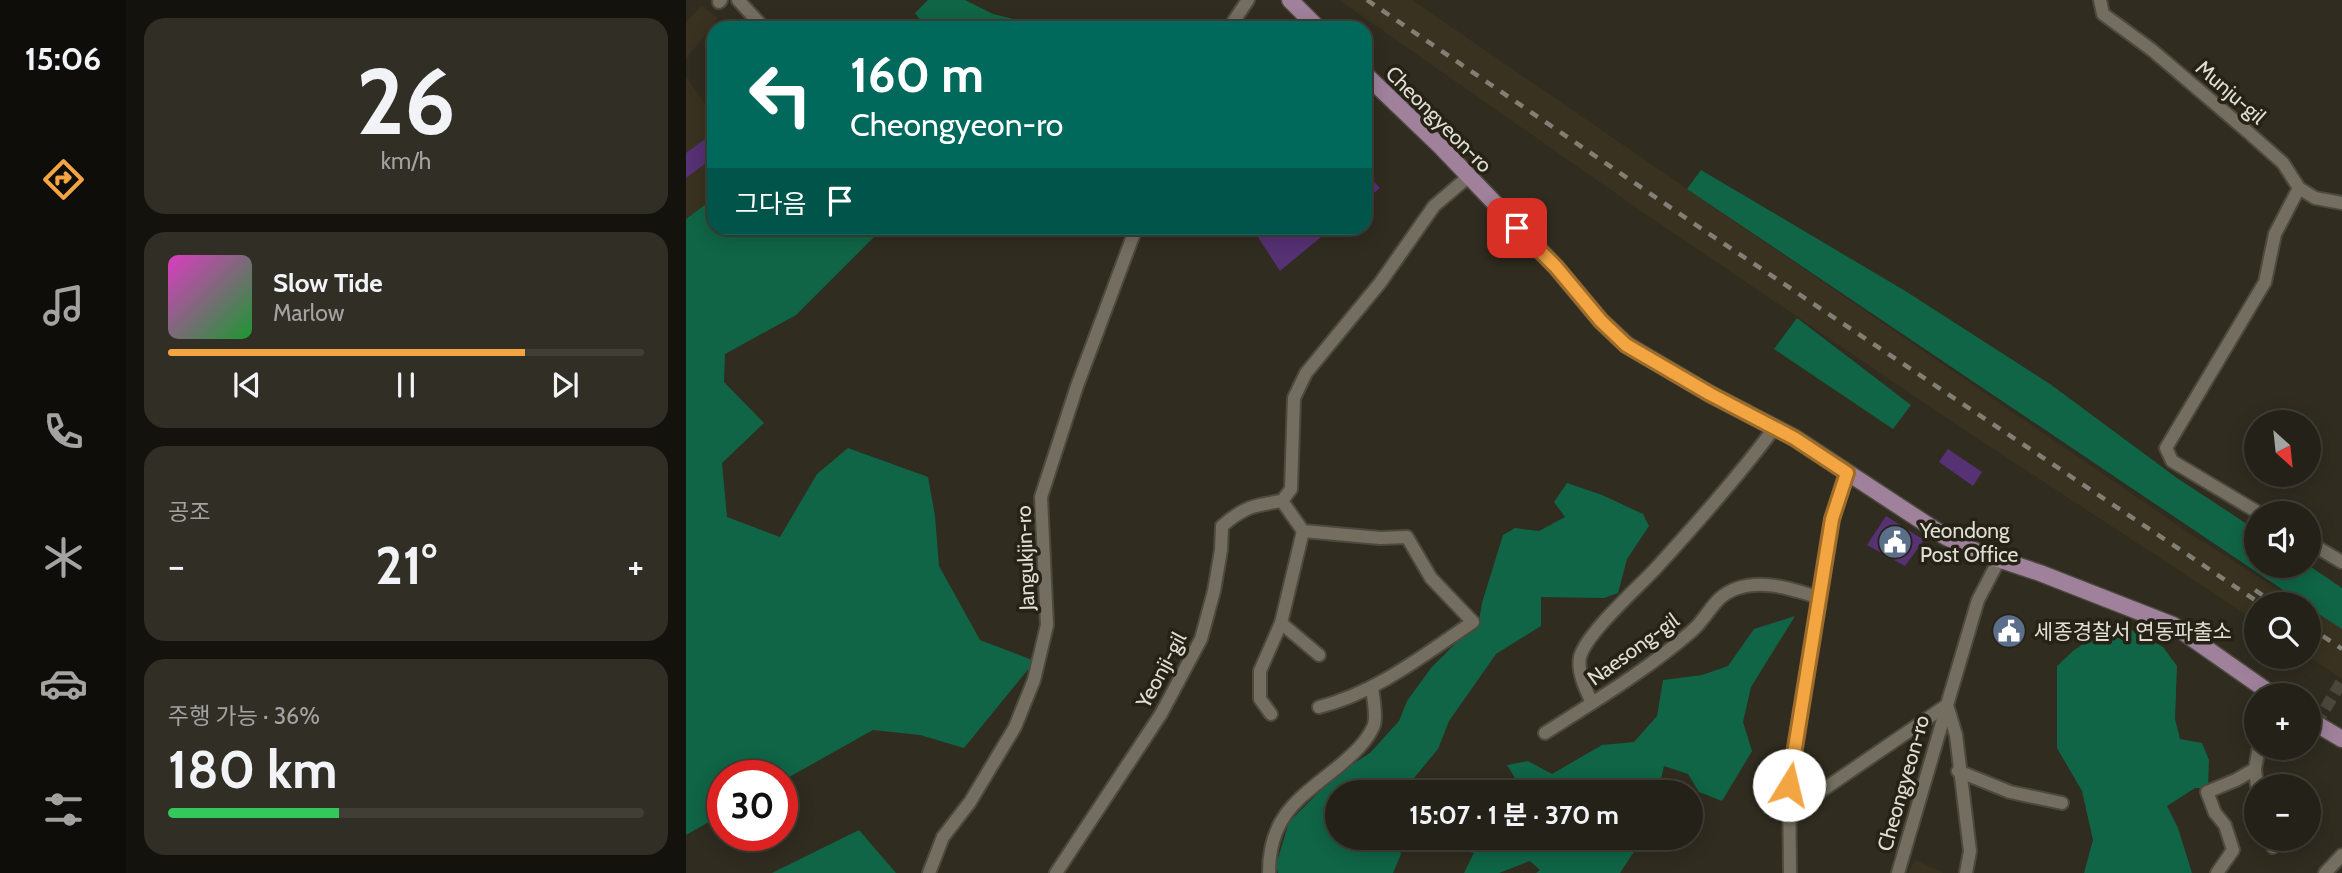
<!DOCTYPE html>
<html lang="ko">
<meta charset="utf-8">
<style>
:root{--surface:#242118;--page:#302e25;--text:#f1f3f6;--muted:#a3a3a2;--line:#413e37;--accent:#f2a541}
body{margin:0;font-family:Cabin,"Noto Sans KR",sans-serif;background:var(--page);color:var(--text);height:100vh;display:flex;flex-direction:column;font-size:26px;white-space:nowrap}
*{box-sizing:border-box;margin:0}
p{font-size:23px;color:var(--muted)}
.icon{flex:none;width:38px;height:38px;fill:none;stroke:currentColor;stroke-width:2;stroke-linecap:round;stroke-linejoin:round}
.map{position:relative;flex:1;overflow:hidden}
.drawer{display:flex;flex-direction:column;gap:18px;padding:18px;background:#14120d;width:560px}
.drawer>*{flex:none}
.top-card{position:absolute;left:21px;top:21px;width:665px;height:214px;border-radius:21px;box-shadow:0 4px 18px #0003,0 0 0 2px var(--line);background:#00695c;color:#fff;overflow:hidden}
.needle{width:46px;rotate:153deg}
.buttons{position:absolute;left:1558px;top:410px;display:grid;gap:14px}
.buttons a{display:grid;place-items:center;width:77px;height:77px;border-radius:50%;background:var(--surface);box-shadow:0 4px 18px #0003,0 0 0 2px var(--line);font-size:35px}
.speed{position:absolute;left:21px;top:760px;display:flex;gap:14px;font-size:35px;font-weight:700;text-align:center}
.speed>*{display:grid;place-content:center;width:91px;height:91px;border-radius:50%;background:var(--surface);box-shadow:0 4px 18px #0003,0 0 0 2px var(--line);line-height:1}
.speed .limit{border:10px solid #d22;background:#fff;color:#111}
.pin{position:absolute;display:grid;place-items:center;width:60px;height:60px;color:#fff;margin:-30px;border-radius:14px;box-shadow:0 4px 10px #0006}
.me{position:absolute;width:77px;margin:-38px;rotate:9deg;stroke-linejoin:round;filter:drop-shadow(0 0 5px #0008)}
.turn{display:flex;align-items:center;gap:24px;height:147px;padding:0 28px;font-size:32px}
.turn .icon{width:91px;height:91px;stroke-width:2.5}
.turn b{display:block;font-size:49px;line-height:60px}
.then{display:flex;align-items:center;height:66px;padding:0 28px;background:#0003;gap:14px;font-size:26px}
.big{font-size:52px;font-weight:700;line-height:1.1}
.drawer .widget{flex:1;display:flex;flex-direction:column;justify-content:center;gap:10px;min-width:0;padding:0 24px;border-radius:21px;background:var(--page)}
.drawer .dial{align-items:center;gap:0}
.dial b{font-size:91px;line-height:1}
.song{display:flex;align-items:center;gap:21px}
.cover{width:84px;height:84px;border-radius:10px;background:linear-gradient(135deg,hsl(310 70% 55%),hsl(130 70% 35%))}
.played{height:7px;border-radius:4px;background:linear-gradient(90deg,var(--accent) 75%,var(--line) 75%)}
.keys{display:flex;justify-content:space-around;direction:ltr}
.heat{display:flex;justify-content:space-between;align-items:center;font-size:38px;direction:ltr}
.charge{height:10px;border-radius:5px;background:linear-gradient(90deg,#34c759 36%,var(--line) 0)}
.trip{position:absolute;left:639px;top:780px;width:378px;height:70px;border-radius:35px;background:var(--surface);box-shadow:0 4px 18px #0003,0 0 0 2px var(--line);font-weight:700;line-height:70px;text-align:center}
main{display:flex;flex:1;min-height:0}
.tab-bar{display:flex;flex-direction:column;width:126px;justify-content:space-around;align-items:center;background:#0e0d0a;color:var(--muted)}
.tab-bar .icon{width:49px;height:49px}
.tab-bar .active{color:var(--accent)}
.tab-bar b{font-size:32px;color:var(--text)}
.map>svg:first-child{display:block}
.built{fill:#393220}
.forest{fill:#106546}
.building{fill:#563174}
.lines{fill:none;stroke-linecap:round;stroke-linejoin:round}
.minor-tunnel{stroke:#4b473b;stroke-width:12;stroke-dasharray:12 6;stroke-linecap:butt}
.minor-casing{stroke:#4c493e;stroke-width:16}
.major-casing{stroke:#4c493e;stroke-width:19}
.minor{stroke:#736e60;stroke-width:12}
.major{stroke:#9f819b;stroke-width:16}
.rail{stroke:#827f75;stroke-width:4.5;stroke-dasharray:9 9;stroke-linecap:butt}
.route-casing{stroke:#9d6b2a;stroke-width:18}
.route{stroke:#f2a541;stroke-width:12}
.labels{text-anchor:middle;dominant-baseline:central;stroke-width:7;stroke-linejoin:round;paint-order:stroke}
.street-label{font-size:21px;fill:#e1ded6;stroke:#262216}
.poi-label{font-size:21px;fill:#e1ded6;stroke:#262216;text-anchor:start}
</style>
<main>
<nav class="tab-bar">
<b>15:06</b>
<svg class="icon active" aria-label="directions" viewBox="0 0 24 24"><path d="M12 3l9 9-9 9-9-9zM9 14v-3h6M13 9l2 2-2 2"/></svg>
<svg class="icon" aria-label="music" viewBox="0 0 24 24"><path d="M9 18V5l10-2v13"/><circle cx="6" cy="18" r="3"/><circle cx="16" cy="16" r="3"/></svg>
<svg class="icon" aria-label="phone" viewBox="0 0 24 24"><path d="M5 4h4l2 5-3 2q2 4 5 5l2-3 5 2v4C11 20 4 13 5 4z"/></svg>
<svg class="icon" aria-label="climate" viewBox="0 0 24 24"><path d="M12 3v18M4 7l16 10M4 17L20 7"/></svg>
<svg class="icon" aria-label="car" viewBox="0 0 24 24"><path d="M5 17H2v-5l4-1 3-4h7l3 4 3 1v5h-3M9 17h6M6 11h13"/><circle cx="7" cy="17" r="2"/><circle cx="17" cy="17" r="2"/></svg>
<svg class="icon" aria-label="filters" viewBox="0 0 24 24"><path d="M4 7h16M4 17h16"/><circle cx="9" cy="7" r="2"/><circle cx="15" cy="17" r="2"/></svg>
</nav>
<section class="drawer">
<div class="widget dial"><b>26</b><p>km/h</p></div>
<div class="widget">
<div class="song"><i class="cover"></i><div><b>Slow Tide</b><p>Marlow</p></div></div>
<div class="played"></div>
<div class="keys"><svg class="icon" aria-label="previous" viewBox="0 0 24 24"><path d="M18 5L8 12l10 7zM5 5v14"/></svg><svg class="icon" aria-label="pause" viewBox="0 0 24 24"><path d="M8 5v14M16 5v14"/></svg><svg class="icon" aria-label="next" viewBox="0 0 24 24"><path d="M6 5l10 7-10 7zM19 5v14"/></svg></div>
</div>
<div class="widget"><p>공조</p>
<div class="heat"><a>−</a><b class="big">21°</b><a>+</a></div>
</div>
<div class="widget"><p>주행 가능 · 36%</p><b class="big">180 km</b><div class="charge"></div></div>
</section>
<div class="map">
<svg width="1656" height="873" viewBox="0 0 1656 873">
<rect width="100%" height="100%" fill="#302c20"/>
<g class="built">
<polygon points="653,0 726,0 1503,533 1616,604 1570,604 1570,621 1262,419 955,211"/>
<polygon points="15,6 32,18 0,59 0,22"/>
<polygon points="0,77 28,116 28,198 0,219"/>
<polygon points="1622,607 1656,628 1656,679 1622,656"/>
<polygon points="1229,860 1258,873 1222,873"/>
</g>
<g class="forest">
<polygon points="242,0 279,0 307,14 364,28 240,28 229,13"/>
<polygon points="1015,170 1221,292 1364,384 1491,478 1570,530 1570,565 1622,565 1656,588 1656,629 1622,607 1622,604 1618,604 1001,189"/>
<polygon points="28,198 28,228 197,228 110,315 39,354 38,382 78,423 36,463 41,517 94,537 131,474 162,448 242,477 249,516 253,566 294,640 349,661 278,748 234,735 187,730 96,781 96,775 37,775 37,814 0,835 0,219"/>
<polygon points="1111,318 1225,405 1207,429 1088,349"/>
<polygon points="881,483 916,495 957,514 963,526 941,559 932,593 918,598 855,597 855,626 810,654 763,721 752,749 718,790 714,793 651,793 651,838 707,838 715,854 707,873 592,873 590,865 603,822 651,774 684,753 713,721 721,701 745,668 774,639 792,626 796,603 817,535 829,528 853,531 879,517 868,502"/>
<polygon points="1109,616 1065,687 1057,722 1066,751 1036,801 1013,792 1002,774 978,766 972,793 807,793 799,782 832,783 821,765 842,761 866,774 916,745 948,742 971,716 977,680 1016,675 1042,666 1068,629"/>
<polygon points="1429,621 1477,647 1491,666 1489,719 1494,739 1516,743 1523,760 1522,788 1509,788 1481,806 1492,828 1506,873 1398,873 1407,840 1396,791 1371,748 1371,666 1387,651"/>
<polygon points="173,830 210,873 86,873"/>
<polygon points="752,838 957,838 934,873 850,873 854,870 844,861 813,873 778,873 788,853 774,850 753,849"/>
</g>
<g class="building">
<polygon points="22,137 28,146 28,157 0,178 0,153"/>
<polygon points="679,172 694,188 679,200"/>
<polygon points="566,228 646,228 594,271"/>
<polygon points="1262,449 1296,472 1287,486 1253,462"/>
<polygon points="1200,516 1238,540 1219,566 1181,545"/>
<polygon points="1318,622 1333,628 1328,641 1313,634"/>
</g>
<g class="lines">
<polyline class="minor-tunnel" points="1630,724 1656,681"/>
<g class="minor-casing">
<g id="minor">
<polyline points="52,0 78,28"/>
<polyline points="1414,0 1417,14 1466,50 1562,132 1597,163 1613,188 1629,198 1656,203"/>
<polyline points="33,2 35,0"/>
<polyline points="543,28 562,0"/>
<polyline points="1573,513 1486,461 1480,448 1579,282 1589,234 1613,188"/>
<polyline points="1622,542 1656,562"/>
<polyline points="595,623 633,655"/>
<path d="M906,703c-6,-13 -15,-31 -12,-46 7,-25 58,-69 77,-90 41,-45 82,-91 118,-140"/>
<path d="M633,707c57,-14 106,-53 154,-85l-42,-44 -24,-41 -27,1 -77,-7 -21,-30 9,-12 3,-91 12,-25 74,-90 54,-77 34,-29"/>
<polyline points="585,714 574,699 574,671 595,623 617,531"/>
<path d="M859,733c50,-32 102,-63 147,-102 18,-16 21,-35 46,-43 26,-9 55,2 80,9"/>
<polyline points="1272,771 1324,792 1376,803"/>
<polyline points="1571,786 1569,769 1573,747"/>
<polyline points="1103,813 1261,705"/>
<polyline points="1584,838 1587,847"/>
<polyline points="243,873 257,837 284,802 329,727 348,680 361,625 355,497 391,386 450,228"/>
<path d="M370,873l105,-159 40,-75 13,-48 7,-41 1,-24c22,-19 32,-21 60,-25"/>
<path d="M583,873c0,-57 29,-74 70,-107 14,-12 28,-24 35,-41 3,-10 -1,-27 -2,-38"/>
<polyline points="1104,873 1103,785 1146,519 1161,473"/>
<polyline points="1212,873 1261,706"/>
<polyline points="1280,873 1284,851 1270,735 1261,705 1292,600 1313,560"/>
<polyline points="1531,873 1547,850 1539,825 1529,813 1521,792 1550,780 1569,769"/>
<polyline points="1639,873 1656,855"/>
</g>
</g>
<g class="major-casing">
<g id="major">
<polyline points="604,0 632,28"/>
<polyline points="679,74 754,146 870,267 915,321 941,345 1024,394 1109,438 1260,537 1294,553 1354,573 1487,625 1587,695"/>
<polyline points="1622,719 1656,739"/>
</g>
</g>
<use href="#minor" class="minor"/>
<use href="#major" class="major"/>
<g class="rail">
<polyline points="681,0 1010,225 1575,604"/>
<polyline points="1569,590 1589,604"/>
<polyline points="1622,626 1656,649"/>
</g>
</g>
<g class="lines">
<g class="route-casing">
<polyline id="route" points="831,228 870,267 915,321 940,345 1024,394 1108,438 1161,473 1146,519 1103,785"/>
</g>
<use href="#route" class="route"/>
</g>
<defs>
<g id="civic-disc" transform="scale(1.75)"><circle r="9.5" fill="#5c6f8a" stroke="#262216"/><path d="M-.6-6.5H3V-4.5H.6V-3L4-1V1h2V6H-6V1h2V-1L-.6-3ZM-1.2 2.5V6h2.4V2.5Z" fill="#fff"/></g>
</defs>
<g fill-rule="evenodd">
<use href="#civic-disc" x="1209" y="542"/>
<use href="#civic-disc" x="1323" y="631"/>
</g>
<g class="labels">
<g class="street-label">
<text transform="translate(1545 92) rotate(41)">Munju-gil</text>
<text transform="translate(753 119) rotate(45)">Cheongyeon-ro</text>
<text transform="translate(339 558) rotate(-92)">Jangukjin-ro</text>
<text transform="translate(947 649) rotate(-36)">Naesong-gil</text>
<text transform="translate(475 670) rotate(-62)">Yeonji-gil</text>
<text transform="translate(1217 783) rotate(-74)">Cheongyeon-ro</text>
</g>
<g class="poi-label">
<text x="1234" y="530">Yeondong<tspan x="1234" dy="24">Post Office</tspan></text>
<text x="1348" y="631">세종경찰서 연동파출소</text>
</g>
</g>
</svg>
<div class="buttons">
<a><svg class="needle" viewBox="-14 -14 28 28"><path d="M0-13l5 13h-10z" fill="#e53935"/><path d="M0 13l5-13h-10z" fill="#a3a3a2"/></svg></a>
<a><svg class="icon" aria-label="sound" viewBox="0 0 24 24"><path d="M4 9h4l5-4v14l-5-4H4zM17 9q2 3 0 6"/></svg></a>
<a><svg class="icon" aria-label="search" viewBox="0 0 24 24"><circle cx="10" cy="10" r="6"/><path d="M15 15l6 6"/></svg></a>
<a>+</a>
<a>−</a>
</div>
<div class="speed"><div class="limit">30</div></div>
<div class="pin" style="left:831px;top:228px;background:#d93025"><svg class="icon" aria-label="arrive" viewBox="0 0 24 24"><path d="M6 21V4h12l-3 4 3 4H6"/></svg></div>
<svg class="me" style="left:1103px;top:785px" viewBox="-20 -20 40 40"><circle r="19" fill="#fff"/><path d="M0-13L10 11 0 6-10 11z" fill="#f2a541"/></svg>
<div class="trip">15:07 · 1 분 · 370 m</div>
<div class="top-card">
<div class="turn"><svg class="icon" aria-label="left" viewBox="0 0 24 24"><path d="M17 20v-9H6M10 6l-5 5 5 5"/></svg><div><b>160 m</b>Cheongyeon-ro</div></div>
<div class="then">그다음<svg class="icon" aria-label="arrive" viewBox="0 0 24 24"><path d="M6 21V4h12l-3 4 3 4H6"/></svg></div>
</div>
</div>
</main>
